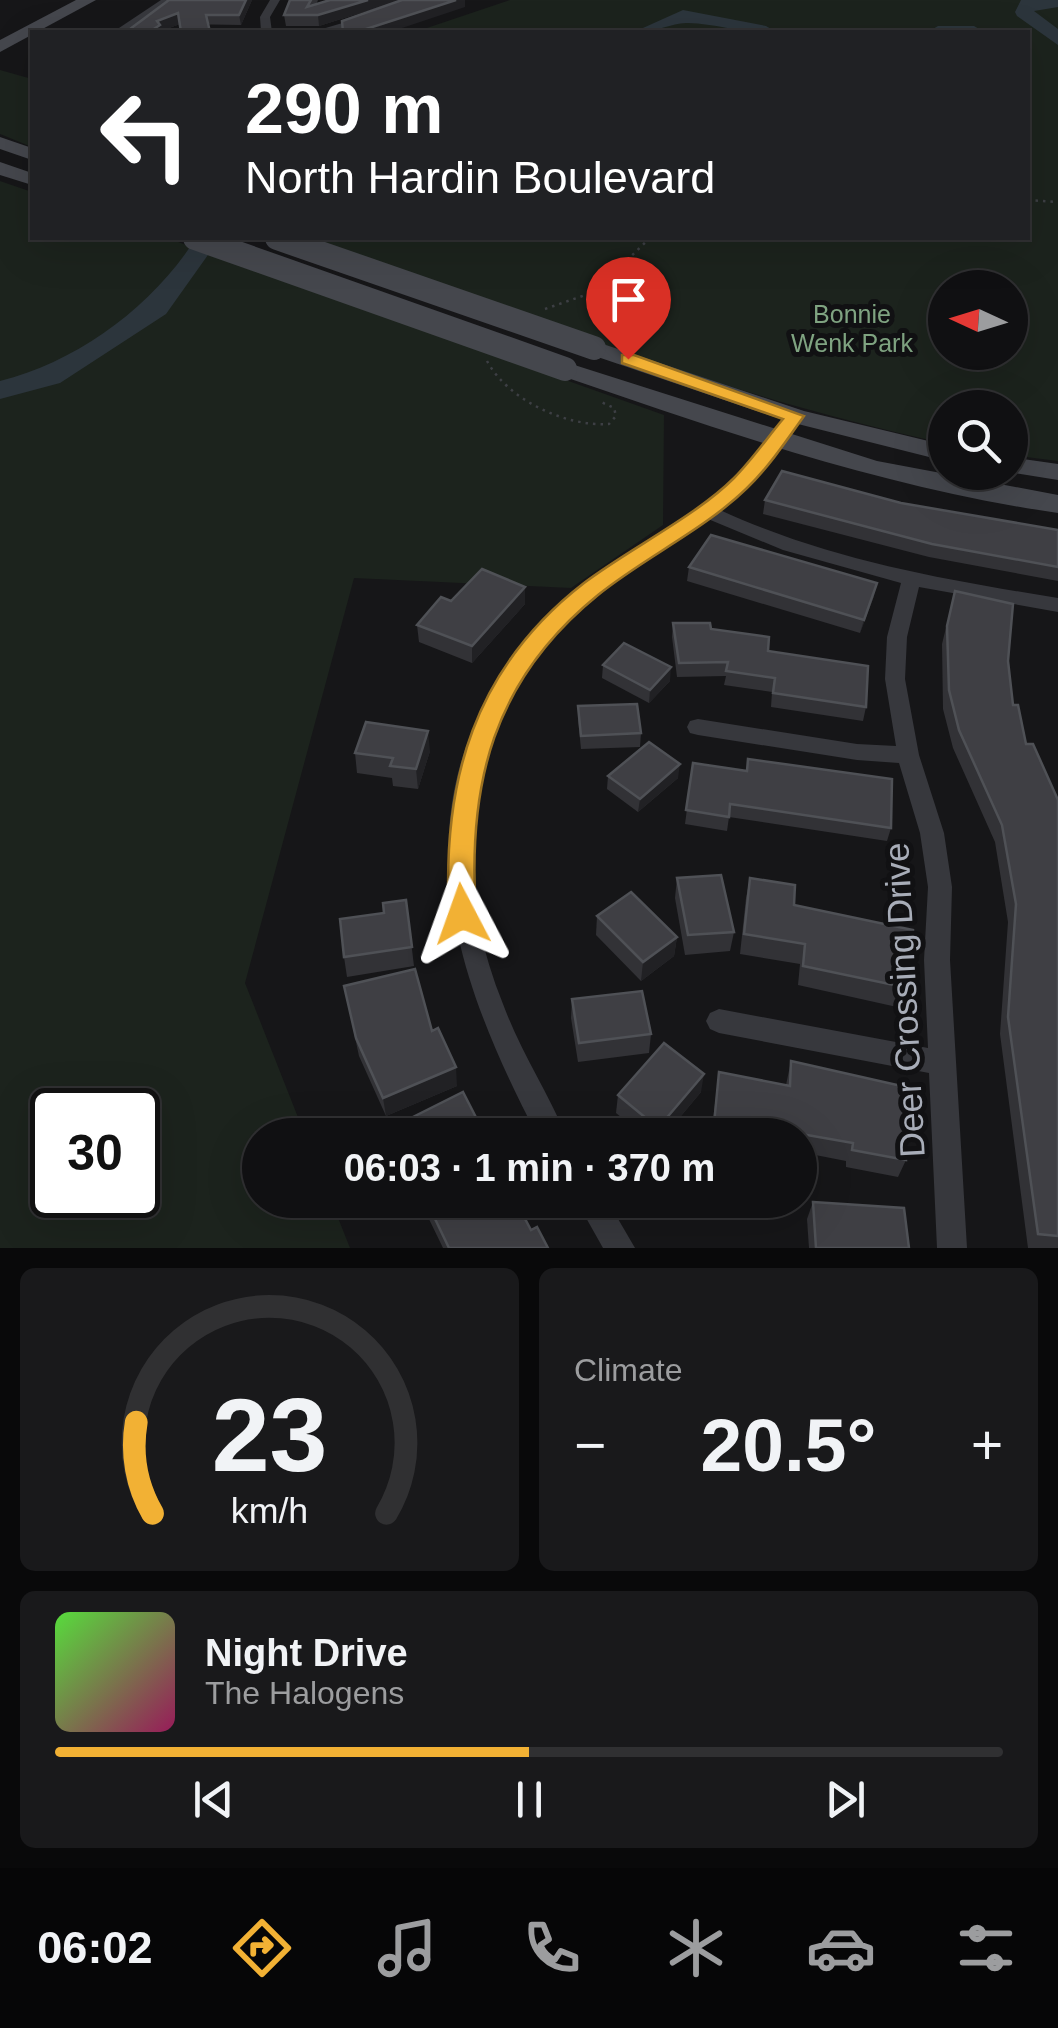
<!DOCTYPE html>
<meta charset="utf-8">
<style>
:root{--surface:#101012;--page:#19191b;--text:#f1f3f6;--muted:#9c9d9f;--line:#303032;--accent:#f2b134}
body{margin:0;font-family:Arial,sans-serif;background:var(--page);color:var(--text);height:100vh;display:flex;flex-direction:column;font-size:38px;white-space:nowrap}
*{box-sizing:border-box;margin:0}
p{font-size:32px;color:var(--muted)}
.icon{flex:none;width:55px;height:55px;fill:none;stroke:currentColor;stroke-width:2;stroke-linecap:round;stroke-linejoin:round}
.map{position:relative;height:1248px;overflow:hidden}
.details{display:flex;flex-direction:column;gap:20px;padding:20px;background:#09090a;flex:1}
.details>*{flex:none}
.hud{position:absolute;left:30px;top:30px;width:1000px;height:210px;border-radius:0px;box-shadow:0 10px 40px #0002,0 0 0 2px var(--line);background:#202124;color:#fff;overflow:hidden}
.needle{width:65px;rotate:274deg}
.tools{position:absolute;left:928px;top:270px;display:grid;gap:20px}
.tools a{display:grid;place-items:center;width:100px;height:100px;border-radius:50%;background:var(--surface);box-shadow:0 10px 40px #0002,0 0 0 2px var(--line);font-size:50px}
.speed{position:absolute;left:30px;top:1088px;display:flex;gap:20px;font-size:50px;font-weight:700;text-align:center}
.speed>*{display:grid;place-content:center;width:130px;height:130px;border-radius:50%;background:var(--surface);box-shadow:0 10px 40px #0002,0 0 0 2px var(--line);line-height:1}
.speed .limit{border:5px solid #111;border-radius:15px;background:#fff;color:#111}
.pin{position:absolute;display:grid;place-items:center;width:85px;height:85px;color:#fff;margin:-102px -42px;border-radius:50% 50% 50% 0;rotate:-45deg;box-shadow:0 0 10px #0007}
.pin .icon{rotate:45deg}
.me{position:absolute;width:110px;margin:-55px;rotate:356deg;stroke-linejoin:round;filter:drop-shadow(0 0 8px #0008)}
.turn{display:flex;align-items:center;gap:35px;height:210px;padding:0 50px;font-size:45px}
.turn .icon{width:130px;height:130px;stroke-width:2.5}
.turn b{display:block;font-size:70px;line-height:85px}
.big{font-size:75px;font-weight:600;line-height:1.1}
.details .card{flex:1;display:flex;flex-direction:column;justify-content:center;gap:15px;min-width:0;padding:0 35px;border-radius:15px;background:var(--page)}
.details .dial{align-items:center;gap:0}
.dial svg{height:260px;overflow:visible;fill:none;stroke:var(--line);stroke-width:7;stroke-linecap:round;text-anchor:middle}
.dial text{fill:var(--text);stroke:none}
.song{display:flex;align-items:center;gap:30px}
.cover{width:120px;height:120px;border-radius:15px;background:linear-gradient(135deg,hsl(110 70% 55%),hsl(330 70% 35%))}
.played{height:10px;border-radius:5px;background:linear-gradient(90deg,var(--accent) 50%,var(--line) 50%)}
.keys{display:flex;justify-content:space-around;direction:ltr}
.heat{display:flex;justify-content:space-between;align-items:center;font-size:55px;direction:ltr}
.details .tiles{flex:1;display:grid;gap:20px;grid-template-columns:1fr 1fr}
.card:last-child{grid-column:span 2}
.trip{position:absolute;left:242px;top:1118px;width:575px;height:100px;border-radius:50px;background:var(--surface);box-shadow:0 10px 40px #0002,0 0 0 2px var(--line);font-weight:600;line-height:100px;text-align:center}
.tab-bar{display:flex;height:160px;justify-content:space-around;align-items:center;background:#060607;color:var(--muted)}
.tab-bar .icon{width:70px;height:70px}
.tab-bar .current{color:var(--accent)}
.tab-bar b{font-size:45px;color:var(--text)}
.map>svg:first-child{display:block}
.green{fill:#1c231d;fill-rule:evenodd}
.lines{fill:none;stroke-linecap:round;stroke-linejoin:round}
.river{fill:#2c353c;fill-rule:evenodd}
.path{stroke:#3d3f44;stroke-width:2.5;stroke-dasharray:2.5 5;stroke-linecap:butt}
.street{fill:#37383d;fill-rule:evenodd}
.secondary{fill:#45474d;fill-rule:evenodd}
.secondary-bridge{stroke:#45474d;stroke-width:24}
.wall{fill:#323236}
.shaded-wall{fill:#212124}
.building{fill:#3f3f44;stroke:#4f5156;stroke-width:2.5}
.route{fill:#f2b134;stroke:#9d7322;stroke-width:2.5}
.labels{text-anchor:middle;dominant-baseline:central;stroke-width:10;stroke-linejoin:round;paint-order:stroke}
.far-park-label{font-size:25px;fill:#7fa381;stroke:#111113}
.near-street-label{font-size:35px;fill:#a8adb8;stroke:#111113}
</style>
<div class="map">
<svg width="1058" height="1248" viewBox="0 0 1058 1248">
<rect width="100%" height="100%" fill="#161618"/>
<g class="green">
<path d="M510,0h548v461l-48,-6v-47h-65v35c-221,-46 -433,-133 -646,-205h729v-206h-613zM945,288h65v64h-65z"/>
<polygon points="0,70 32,79 32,147 0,134"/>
<path d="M0,181l32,11v46h135l497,177 -1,110 -92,63 -217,-10 -109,405 60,152h-45v65h71l19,48h-350zM52,1110h86v85h-86z"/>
</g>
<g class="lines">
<g class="river">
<polygon points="1021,0 1058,0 1058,7 1034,11 1058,29 1058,45 1017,16 1015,12"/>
<path d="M683,10l83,16 10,6c-31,2 -58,-8 -88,-9 -16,-1 -31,10 -54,9z"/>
<polygon points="938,26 974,26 984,32 928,32"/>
<path d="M196,238h24l-54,76 -106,69 -60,16v-18c79,-20 153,-75 196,-143z"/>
</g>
<g class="path">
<polyline points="1028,200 1058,202"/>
<polyline points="545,309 594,292 650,238"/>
<path d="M487,361c21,39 79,66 122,63l7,-8 -2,-8 -15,-7"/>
</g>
<g class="street">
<polygon points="161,0 173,0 126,32 113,32"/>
<polygon points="270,0 280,0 270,17 272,32 261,32 260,17"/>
<polygon points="366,16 371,19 370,21 329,32 312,32"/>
<path d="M795,411l8,5c-24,34 -49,68 -83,94 109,50 221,69 338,88v14l-139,-25 -12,50 -2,42 14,76 25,78 8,54 -2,73 17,288h-30l-8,-175 -210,-40 -9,-4 -4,-8 4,-8 9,-4 209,39 -4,-88 4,-73 -8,-54 -21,-70 -42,-3 -159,-25 -8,-2 -3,-6 3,-6 8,-2 159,25 39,2 -11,-67 2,-42 14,-54 -118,-33 -75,-31c-43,30 -92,55 -131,92 -113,111 -132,248 -74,393 17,46 44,87 63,131h-29c-72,-138 -131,-291 -48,-439 23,-41 55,-80 93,-109 43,-35 94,-59 137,-95 28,-22 49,-51 70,-80z"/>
<polygon points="576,1200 607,1200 635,1248 603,1248"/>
</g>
<g class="secondary">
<polygon points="76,0 96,0 0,52 0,40"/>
<polygon points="0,137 32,148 32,160 0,149"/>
<polygon points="0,162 32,173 32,185 0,175"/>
<polygon points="594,341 804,411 945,445 945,461 786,421 586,353 586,343"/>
<path d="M565,362l312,99 181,34v18c-173,-25 -336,-82 -502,-139l-3,-5 3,-5z"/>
<polygon points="1010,457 1058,464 1058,480 1008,472"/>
</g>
<g class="secondary-bridge">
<polyline points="195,238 565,369"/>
<polyline points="277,238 594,348"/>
</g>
</g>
<g class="wall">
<polygon points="252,0 241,25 180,24 161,31 126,32"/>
<polygon points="290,0 318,0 316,5 401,0 319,26 286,26 284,15"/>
<polygon points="765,500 901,503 1058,530 1058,581 929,557 763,514"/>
<polygon points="689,567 874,596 860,633 687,581"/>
<polygon points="955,591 1008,661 1013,705 1026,744 1058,800 1058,1248 1028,1248 1000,1034 1008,922 995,842 953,748 943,709 942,644"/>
<polygon points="451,601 525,604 472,663 419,642 417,625"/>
<polygon points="673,623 711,629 768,651 866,707 863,721 771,707 772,692 724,685 726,676 677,677 672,637"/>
<polygon points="603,665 670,681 649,703 602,678"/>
<polygon points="578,706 641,733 640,747 581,749 578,719"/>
<polygon points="430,751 418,789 393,786 392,778 357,773 355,753"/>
<polygon points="693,763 891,828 887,841 729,817 727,831 685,824"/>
<polygon points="608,776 678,778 638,812 607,789"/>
<polygon points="677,878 734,932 730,951 685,955 675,898"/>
<polygon points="750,878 794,905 913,989 906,1009 798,985 800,964 740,954 746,898"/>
<polygon points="406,900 414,966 347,977 344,957 384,913"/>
<polygon points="597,916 677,937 674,956 641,981 596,935"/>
<polygon points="344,986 432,1031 457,1086 386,1116 359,1056"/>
<polygon points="572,999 651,1034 649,1053 578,1062 571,1018"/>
<polygon points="791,1061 906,1160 898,1177 846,1167 846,1161 800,1152 800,1135 711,1135 719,1072 786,1085"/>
<polygon points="701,1092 665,1135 643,1135 616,1113 618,1095"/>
<polygon points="425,1200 515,1200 531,1230 548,1248 443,1248 427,1215"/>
<polygon points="813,1202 909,1248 809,1248 807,1219"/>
</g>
<g class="shaded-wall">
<polygon points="246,0 252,0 241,25 239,15"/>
<polygon points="368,0 401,0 319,26 318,15"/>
<polygon points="456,0 465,0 465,7 390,32 354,32"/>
<polygon points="178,13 180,24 161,31 161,32 149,32 157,21"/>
<polygon points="877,583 874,596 860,633 864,620"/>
<polygon points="525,587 525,604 472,663 472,646"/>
<polygon points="671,667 670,681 649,703 650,690"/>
<polygon points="428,731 430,751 418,789 416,769"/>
<polygon points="680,764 678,778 638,812 640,799"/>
<polygon points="677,937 674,956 641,981 643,962"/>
<polygon points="456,1067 457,1086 386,1116 383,1098"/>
<polygon points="704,1074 701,1092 665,1135 657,1135 658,1128"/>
</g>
<g class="building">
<polygon points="169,0 246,0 239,15 206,15 210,32 181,32 178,13 157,21 160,25 149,32 126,32"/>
<polygon points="290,0 311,0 307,7 330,0 368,0 318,15 284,15"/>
<polygon points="402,0 456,0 360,31 343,32 342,21"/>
<polygon points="782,471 901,503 1058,530 1058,567 932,544 765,500"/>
<polygon points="711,535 877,583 864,620 689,567"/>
<polygon points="482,569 525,587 472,646 417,625 441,597 451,601"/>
<polygon points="955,591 1013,604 1008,661 1013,705 1018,705 1026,744 1033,744 1058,800 1058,1236 1038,1234 1008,1017 1016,904 1002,825 959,730 949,690 947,626"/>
<polygon points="673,623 710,623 711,629 769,637 768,651 868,666 866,707 773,693 775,678 726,671 728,662 679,663"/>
<polygon points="624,643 671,667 650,690 603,665"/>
<polygon points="637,704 641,733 581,736 578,706"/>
<polygon points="366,722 428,731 416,769 390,766 393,758 355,753"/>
<polygon points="649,742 680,764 640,799 608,776"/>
<polygon points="748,759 892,779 891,828 730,804 729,817 686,810 693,763 747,771"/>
<polygon points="721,875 734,932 688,935 677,878"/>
<polygon points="750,878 795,885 794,905 913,930 913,989 803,966 805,944 744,934"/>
<polygon points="631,892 677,937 643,962 597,916"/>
<polygon points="406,900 412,947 344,957 340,919 384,913 383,903"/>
<polygon points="415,969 432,1031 438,1028 456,1067 383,1098 356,1038 344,986"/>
<polygon points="642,991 651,1034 579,1043 572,999"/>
<polygon points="664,1043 704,1074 658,1128 618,1095"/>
<polygon points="791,1061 906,1087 906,1160 852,1150 853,1143 767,1128 766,1135 713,1135 719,1072 790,1086"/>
<polygon points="463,1092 485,1135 404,1135 399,1124"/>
<polygon points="426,1200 515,1200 531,1230 537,1227 548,1248 449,1248"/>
<polygon points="813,1202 904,1208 909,1248 816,1248"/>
</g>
<path class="route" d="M622,355h12l170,61c-17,24 -36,52 -57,72 -43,42 -102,69 -149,107 -105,85 -131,189 -122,319l-4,8h-19l-4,-8c-7,-133 25,-246 135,-331 45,-34 112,-67 150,-105 18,-18 33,-40 49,-59l-161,-56z"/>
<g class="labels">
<g class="far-park-label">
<text x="852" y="314">Bonnie<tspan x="852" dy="29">Wenk Park</tspan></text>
</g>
<g class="near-street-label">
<text transform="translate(904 1000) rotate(-93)">Deer Crossing Drive</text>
</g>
</g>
</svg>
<div class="tools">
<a><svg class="needle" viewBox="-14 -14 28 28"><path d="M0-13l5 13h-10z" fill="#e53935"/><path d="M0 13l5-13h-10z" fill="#9c9d9f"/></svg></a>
<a><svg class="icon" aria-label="search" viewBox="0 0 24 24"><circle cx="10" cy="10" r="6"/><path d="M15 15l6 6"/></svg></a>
</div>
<div class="speed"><div class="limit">30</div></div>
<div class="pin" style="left:628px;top:359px;background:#d93025"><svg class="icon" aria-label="arrive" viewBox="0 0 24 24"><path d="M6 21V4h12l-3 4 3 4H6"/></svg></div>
<svg class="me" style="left:462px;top:914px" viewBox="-20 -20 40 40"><path d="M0-17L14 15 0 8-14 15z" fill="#f2b134" stroke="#fff" stroke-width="4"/></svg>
<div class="trip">06:03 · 1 min · 370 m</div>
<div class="hud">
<div class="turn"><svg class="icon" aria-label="left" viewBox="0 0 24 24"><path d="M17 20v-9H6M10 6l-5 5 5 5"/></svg><div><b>290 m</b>North Hardin Boulevard</div></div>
</div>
</div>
<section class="details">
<div class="tiles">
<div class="card dial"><svg viewBox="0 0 100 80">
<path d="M14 69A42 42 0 1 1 86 69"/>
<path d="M14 69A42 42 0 0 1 9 41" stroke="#f2b134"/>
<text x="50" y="56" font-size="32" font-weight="700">23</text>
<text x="50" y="72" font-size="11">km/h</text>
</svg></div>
<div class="card"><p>Climate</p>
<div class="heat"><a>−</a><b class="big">20.5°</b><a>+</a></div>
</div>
<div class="card">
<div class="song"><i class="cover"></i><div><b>Night Drive</b><p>The Halogens</p></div></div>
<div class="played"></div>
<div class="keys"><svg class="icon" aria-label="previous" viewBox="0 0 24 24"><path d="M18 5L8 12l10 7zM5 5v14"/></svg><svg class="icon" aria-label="pause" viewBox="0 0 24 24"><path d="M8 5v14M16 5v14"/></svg><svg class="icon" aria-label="next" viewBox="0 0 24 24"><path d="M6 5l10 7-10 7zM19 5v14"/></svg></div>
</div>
</div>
</section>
<nav class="tab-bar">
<b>06:02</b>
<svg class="icon current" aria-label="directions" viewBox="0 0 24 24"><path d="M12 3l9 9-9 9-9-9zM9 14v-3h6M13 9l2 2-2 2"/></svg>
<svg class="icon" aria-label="music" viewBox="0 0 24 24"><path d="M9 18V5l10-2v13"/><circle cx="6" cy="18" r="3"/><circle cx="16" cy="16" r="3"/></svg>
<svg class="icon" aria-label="phone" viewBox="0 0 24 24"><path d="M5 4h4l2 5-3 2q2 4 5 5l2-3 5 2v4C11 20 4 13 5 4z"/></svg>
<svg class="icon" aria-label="climate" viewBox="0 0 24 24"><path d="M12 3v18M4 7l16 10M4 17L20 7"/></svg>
<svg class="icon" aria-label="car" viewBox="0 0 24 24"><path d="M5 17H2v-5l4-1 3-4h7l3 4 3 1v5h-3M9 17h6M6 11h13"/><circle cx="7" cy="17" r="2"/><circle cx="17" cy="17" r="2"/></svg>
<svg class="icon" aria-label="filters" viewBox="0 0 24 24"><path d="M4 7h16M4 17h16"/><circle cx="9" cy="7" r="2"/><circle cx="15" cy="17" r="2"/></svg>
</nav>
